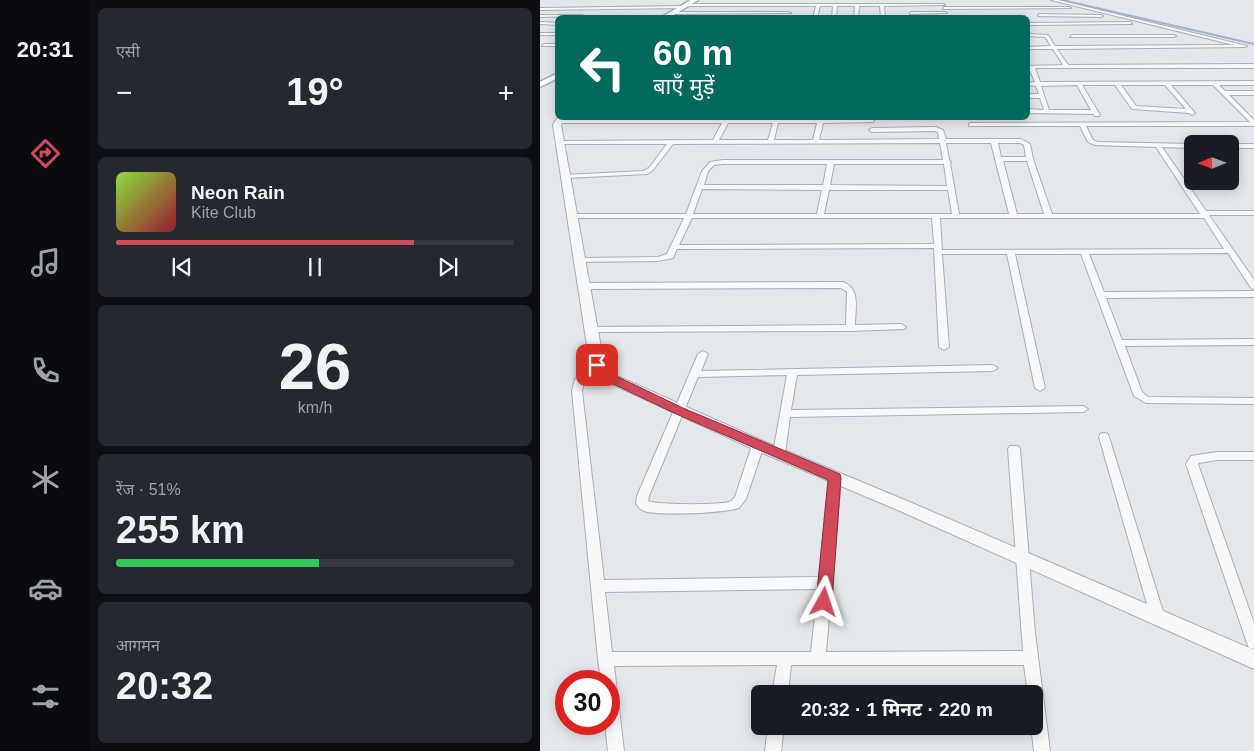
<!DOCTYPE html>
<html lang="hi">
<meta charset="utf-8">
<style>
:root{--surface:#171b24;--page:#242831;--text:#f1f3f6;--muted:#9ea1a6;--line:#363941;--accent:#d1495b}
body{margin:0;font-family:Arial,"Noto Sans Devanagari",sans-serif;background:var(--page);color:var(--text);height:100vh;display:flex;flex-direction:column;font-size:19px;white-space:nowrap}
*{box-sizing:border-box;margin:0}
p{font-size:16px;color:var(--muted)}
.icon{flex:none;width:28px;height:28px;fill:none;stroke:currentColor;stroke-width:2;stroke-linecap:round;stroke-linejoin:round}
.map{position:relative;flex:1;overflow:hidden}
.drawer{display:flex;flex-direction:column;gap:8px;padding:8px;background:#0d0f14;width:450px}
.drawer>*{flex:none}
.top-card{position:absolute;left:15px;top:15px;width:475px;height:105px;border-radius:8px;box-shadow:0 2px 12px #0003;background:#00695c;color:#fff;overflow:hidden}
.needle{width:32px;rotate:269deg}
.tools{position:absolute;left:644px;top:135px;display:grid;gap:10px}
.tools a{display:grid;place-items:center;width:55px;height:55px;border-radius:8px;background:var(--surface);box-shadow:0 2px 12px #0003;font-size:25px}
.speed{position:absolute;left:15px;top:670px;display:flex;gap:10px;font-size:25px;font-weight:700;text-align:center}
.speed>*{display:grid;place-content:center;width:65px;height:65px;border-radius:50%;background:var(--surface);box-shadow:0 2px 12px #0003;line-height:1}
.speed .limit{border:8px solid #d22;background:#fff;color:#111}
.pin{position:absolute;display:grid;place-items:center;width:42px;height:42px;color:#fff;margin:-21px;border-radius:10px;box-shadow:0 2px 8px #0006}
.me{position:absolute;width:55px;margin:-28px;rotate:5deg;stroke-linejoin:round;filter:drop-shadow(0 0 4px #0008)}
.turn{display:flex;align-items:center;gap:18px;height:105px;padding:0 15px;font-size:22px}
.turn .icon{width:65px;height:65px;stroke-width:2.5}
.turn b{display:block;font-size:35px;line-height:42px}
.big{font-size:38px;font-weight:700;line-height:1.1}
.drawer .tile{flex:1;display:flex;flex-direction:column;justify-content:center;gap:8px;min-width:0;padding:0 18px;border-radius:8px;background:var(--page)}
.drawer .dial{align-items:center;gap:0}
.dial b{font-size:65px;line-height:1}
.song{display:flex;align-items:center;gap:15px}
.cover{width:60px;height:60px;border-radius:8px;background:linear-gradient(135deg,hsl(90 70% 55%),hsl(350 70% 35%))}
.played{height:5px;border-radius:2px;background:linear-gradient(90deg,var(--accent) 75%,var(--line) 75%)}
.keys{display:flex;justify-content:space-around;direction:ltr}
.heat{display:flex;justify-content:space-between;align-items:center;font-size:28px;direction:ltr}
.charge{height:8px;border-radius:4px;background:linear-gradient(90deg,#34c759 51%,var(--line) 0)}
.trip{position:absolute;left:211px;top:685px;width:292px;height:50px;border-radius:8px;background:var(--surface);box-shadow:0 2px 12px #0003;font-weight:700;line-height:50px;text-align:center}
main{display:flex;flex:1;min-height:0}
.tabs{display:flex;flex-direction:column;width:90px;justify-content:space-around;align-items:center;background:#090b0e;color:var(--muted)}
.tabs .icon{width:35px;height:35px}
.tabs .current{color:var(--accent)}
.tabs b{font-size:22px;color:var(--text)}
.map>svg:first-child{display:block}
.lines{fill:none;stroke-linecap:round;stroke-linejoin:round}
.stream{stroke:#9fb4cc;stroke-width:2}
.minor-casing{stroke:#a9aeb7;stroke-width:2}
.tertiary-casing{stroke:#a9aeb7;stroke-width:2}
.secondary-casing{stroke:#a9aeb7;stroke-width:3}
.minor{fill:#f7f8fa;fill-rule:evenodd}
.tertiary{fill:#f7f8fa;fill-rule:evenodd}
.secondary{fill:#fff;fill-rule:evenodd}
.route{fill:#d1495b;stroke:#882f3b}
</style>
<main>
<nav class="tabs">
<b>20:31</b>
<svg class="icon current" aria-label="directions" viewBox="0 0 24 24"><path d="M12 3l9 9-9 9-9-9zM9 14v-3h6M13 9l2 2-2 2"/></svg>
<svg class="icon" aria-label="music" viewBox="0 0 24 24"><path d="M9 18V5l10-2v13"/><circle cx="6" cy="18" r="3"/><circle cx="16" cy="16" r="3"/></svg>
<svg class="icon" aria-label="phone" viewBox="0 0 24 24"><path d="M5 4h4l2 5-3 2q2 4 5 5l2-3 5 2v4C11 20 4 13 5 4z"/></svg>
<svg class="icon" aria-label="climate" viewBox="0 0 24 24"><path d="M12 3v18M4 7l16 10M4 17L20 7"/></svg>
<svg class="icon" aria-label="car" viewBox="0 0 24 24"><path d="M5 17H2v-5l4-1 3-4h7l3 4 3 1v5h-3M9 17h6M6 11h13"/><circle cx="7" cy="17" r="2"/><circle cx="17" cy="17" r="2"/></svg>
<svg class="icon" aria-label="filters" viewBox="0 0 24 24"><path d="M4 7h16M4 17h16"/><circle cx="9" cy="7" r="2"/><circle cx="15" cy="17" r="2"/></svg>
</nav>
<section class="drawer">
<div class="tile"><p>एसी</p>
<div class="heat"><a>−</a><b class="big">19°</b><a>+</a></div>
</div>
<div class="tile">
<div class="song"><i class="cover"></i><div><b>Neon Rain</b><p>Kite Club</p></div></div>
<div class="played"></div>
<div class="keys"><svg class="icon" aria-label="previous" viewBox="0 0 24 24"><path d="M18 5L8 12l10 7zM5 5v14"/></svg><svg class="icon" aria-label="pause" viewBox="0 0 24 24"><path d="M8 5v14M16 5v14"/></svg><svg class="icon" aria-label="next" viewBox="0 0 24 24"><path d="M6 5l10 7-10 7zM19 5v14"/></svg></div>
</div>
<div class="tile dial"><b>26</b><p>km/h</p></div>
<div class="tile"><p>रेंज · 51%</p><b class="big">255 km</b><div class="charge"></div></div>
<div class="tile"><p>आगमन</p><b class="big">20:32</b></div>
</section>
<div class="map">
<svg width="714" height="751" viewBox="0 0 714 751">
<rect width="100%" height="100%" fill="#e4e7ec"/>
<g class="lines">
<polyline class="stream" points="522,0 714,44"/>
<g class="minor-casing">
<g id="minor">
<path d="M511,0h7l189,46 -2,1 -188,2 11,16 186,-1v4h-219l5,14 214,-1v4h-35l6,6h29v4h-25l25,25v6h-168l7,14 5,2 94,2v4l-30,-1 44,64h48v4h-45l45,65v9l-3,-1 -23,-35 -139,1 15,38 150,-1v6l-148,1 16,42 132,-1v6l-129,1 17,46 6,5 106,1v6l-108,-1 -12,-7 -53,-142h-66l30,134 -5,3 -5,-3 -28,-134h-65l7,93 -5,3 -5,-3 -5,-99 -257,1 -4,9 -15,3 -78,1 -4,-2 4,-2 78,-1 9,-3 17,-36h-112l-4,-2 4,-2h114l16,-43 8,-9 13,-2h220l-3,-17 -267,1 -20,26 -6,4 -81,4 -2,-1v-2l79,-4 6,-3 18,-24h-107l-3,-2 1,-1 155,-1 9,-17h-167l-1,-1 3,-2h167l1,-2h6l-1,2h44v-2h6l-1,2 39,-1v-1h6v1h47l3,2 -1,1 -50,1 -4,17 120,-1 -1,-7 -3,-1 -63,1 -3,-2 3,-2 64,-1 7,3 3,9h75l9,5 3,15 19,55h148l-44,-67 -61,-2 -7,-3 -8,-16h-111v-2l2,-1 279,-1 -37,-37h-42l23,27 1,1 -3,2 -3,-2 -57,-4 -17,-24h-33l18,30 -1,1h-4l-2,-2 -65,-1v-4l16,1 -4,-12h-12v-4h11l-3,-8 -8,-1v-2l7,-1 -7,-16 35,-1 -10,-16h-25v-2l23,-1 -6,-9 -17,-1v-2l20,1 7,11 179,-1zM537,85l14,25h-42l-8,-24zM581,85h44l21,24 -50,-3zM188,123h45l-5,17h-49zM238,123h39l-4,17h-39zM406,143h45l18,71h-50l-9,-51 1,-1 -2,-2zM458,143h22l4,2 2,12h-25zM463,161h24l17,53h-27zM183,164h104l-4,21h-119l4,-14 6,-6zM294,164h110l3,22 -117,-1zM162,189l120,1 -5,24h-124zM289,190h119l4,24h-128zM152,218h240l2,26 -255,1zM400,218h264l20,31 -282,1z"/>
<polygon points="146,4 403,4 405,5 344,6 345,18 341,18 340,6 319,6 318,18 314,18 315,6 297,6 296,18 292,18 293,6 280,6 277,18 273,18 276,6 145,6"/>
<polygon points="143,6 144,8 0,10 0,8"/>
<polygon points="404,7 529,7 531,8 403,9"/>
<polygon points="132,12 249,12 251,13 131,14"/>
<polygon points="371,12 405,12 407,13 370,14"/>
<polygon points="499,14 561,15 563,16 561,17 498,16"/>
<polygon points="0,15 42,15 44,16 0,17"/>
<polygon points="0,22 18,23 18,25 0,24"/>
<polygon points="590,22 592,24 488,25 488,23"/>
<rect x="0" y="33" width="18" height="2"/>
<polygon points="532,35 634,35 636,36 634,37 530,37"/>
<polygon points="4,44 18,44 18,46 2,46"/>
<rect x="690" y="144" width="24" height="4"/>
<path d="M303,282c18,7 12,27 12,43l46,-1 5,3 -2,2 -54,2 -258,1 -5,-3 2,-2 257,-2 1,-33 -6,-4 -256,1 -4,-3 4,-3z"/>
<path d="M163,351l5,3 -7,17 292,-6 5,3 -5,3 -196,4 -6,35 292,-4 5,3 -5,3 -293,5 -5,36 -2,3h-8l-2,-3 14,-78 -89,2 -49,119 -1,5c10,4 70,4 81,1 4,-2 3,-2 6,-5l17,-52 2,-3h8l2,3 -18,54 -7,9c-15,5 -80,8 -95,3 -4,-2 -6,-4 -8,-8l1,-7 61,-142z"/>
<path d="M58,363l5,3 -19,16 -2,9 22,189 215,-3 10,-99 2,-3 4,-1 4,1 2,3 -15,174 197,-1 -15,-202 2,-3h8l2,3 15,184 15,118h-16l-3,-25h4v-32h-7l-4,-29h-233l-3,29h-16l5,-29 -163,1 10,85h-16l-3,-27h4v-43h-8l-3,-22 -26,-268 3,-12 20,-15zM278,589l-7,63h-199l-7,-60z"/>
<polygon points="564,433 568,434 569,437 625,618 623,622 618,624 613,622 611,618 559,437 560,434"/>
<polygon points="677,452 714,452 714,460 677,460 659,463 658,464 714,623 714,649 709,648 707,643 646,464 651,456"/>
<polygon points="228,726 244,726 241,751 225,751"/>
</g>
</g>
<g class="tertiary-casing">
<polygon id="tertiary" points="18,117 25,118 21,125 64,364 75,375 223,441 372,503 714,650 714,669 360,511 213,449 65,381 50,365 13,125"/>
</g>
<g class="secondary-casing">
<g id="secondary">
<polygon points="151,0 158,0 129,18 120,18"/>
<polygon points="18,73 18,78 0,87 0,82"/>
</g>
</g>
<use href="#minor" class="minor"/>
<use href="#tertiary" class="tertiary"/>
<use href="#secondary" class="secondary"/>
</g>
<polygon class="route" points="57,361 61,362 74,375 143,408 300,474 301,478 292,602 289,606 284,608 278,606 276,602 288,480 134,413 65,380 52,365"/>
</svg>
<div class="tools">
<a><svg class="needle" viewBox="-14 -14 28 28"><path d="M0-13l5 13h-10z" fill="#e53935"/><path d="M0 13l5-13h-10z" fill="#9ea1a6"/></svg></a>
</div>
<div class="speed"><div class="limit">30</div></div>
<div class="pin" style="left:57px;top:365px;background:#d93025"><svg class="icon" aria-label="arrive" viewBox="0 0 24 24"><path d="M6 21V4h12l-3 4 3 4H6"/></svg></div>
<svg class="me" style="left:284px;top:602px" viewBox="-20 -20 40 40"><path d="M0-17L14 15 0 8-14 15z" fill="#d1495b" stroke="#fff" stroke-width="4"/></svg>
<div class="trip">20:32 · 1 मिनट · 220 m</div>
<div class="top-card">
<div class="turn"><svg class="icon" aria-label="left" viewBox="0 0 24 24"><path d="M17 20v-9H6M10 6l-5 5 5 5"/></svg><div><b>60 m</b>बाएँ मुड़ें</div></div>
</div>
</div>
</main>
